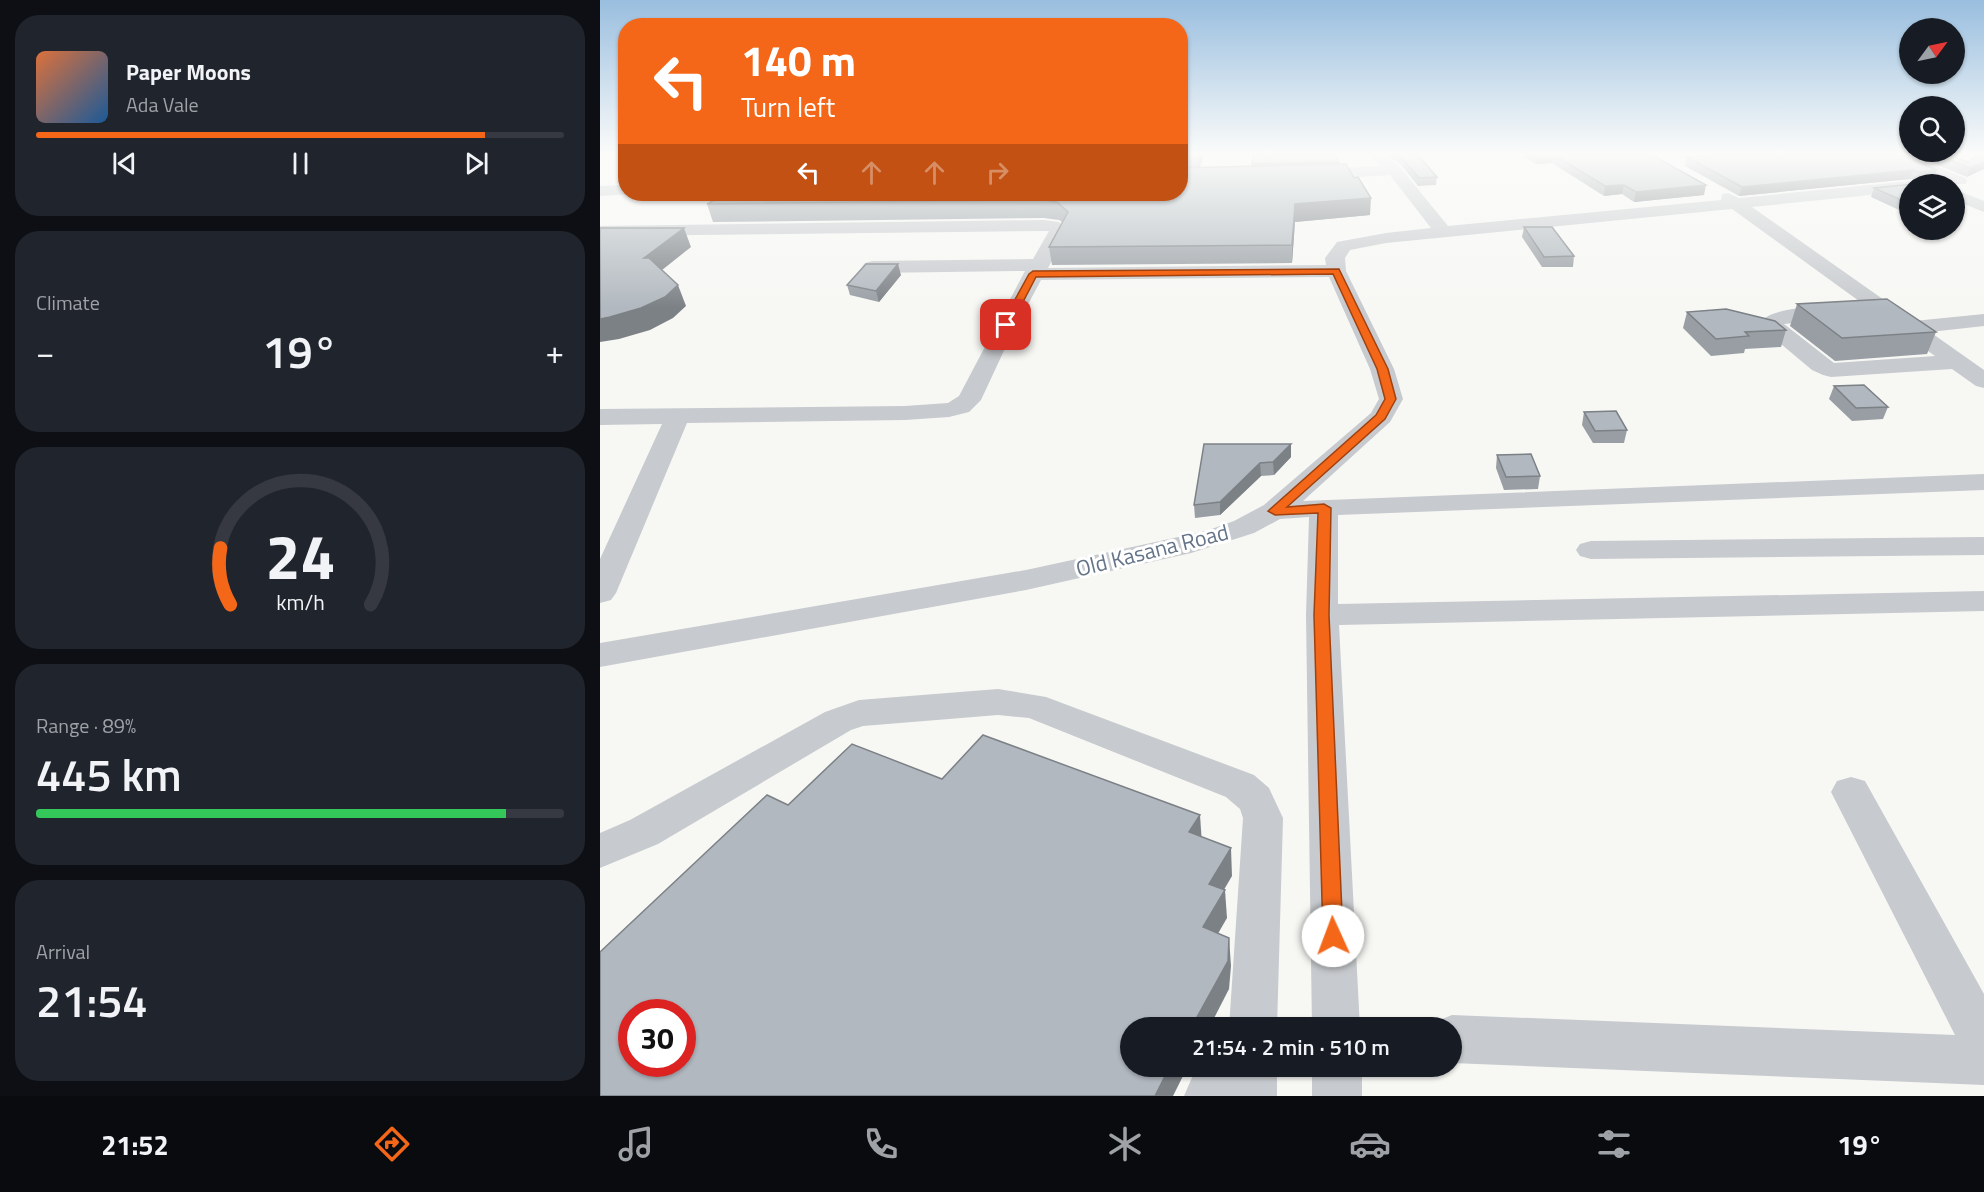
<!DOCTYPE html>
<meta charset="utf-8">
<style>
:root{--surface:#171b24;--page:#20242c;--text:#f1f3f6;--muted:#9ea1a6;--line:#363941;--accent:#f46618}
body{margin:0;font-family:"Titillium Web",sans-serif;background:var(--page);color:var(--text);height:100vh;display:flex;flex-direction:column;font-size:22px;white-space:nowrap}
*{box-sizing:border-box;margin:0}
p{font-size:20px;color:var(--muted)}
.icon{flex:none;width:33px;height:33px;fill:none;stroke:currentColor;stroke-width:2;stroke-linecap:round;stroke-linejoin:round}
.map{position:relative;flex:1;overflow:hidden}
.side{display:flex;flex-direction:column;gap:15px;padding:15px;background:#0d0f14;width:600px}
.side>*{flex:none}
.banner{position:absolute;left:18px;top:18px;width:570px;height:183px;border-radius:24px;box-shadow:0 2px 4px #0004;background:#f46618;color:#fff;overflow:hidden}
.needle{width:39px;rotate:57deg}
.controls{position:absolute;left:1299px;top:18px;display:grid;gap:12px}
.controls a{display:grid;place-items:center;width:66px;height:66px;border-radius:50%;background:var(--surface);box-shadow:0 2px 4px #0004;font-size:30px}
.speed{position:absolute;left:18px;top:999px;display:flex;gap:12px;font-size:30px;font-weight:700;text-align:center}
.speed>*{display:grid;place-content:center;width:78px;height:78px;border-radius:50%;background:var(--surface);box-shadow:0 2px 4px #0004;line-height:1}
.speed .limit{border:9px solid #d22;background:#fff;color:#111}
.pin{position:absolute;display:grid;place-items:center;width:51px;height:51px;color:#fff;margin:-26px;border-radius:12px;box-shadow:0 3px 9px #0006}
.me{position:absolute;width:66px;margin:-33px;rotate:358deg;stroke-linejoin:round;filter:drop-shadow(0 0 4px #0008)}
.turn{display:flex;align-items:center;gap:21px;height:126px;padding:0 24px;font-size:27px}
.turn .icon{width:78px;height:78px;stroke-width:2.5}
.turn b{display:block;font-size:42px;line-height:51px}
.lanes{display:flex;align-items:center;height:57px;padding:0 24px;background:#0003;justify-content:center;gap:30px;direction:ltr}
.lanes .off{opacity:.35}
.big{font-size:45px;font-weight:600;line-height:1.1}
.side .tile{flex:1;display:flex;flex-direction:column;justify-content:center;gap:9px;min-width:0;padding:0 21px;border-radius:24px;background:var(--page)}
.side .dial{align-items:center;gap:0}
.dial svg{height:156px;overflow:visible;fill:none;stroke:var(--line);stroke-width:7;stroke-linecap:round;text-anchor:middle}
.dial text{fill:var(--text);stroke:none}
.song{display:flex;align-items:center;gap:18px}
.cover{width:72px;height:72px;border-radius:9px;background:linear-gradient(135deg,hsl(20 70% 55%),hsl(210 70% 35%))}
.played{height:6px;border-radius:3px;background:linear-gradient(90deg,var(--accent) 85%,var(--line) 85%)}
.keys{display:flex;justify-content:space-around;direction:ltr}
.heat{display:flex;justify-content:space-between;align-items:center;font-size:33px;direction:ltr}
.charge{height:9px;border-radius:4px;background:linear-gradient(90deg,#34c759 89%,var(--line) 0)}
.trip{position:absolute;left:520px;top:1017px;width:342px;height:60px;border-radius:30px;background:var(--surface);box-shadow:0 2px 4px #0004;font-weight:600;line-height:60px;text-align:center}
.dock{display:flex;height:96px;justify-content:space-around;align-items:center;background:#090b0e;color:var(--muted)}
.dock .icon{width:42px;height:42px}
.dock .selected{color:var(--accent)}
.dock b{font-size:27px;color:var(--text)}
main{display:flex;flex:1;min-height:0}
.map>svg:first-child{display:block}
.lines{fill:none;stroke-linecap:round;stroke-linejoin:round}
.minor{fill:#c7cace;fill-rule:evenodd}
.wall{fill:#989ea4}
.shaded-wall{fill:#7c8186}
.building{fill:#b1b8bf;stroke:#7c8186;stroke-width:1.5;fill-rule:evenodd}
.route{fill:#f46618;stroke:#9f4210;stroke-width:1.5}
.labels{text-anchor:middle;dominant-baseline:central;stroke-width:6;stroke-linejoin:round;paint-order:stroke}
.street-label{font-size:22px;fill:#647488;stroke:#fff}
</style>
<main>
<section class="side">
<div class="tile">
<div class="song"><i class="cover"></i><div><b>Paper Moons</b><p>Ada Vale</p></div></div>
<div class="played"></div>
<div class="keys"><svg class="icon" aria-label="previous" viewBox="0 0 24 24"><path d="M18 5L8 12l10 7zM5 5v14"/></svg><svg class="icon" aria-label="pause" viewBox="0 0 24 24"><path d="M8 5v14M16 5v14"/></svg><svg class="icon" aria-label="next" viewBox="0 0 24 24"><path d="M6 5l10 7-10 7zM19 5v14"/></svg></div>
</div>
<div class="tile"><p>Climate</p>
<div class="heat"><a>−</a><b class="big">19°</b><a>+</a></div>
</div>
<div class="tile dial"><svg viewBox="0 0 100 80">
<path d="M14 69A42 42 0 1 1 86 69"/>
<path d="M14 69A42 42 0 0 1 9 40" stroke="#f46618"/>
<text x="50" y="56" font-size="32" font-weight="700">24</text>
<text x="50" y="72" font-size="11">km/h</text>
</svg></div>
<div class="tile"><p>Range · 89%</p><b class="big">445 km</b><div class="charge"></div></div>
<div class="tile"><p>Arrival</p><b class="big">21:54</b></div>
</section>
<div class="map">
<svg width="1384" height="1096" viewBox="0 0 1384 1096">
<rect width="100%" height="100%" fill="#f7f8f4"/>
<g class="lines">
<g class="minor">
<path d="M773,155h12l15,12 48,59 273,-26 1,-6 6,-1 11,5 171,-17 6,2 1,1h-7v7l-158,16 162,114 70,-7v12l-54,6 54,38v18l-8,-2 -24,-17 -121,8 -8,-2 -11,-5 -50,-42 -3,-5c12,-16 62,-18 80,-13l4,4 -4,4 -55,6 50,39 101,-7 -203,-147 -346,34 -36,7 -5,8 1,13 48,98 9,30 -13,23 -87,79 681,-27v16l-646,25v89l646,-13v20l-645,14 21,403h-48l-6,-413 3,-98 -29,2 -26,14 -63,20 -165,37 -426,77v-24l426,-73 180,-39 28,-10 30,-16 107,-92 8,-14 -9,-30 -41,-92 -288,3 -33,62 -27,58 -12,12 -20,5 -44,3 -218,3 -71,170 -5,7 -11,3v-44l62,-135 -62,1v-16l305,-3 43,-3 11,-7 66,-125 -153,2 -7,-2 -3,-4 3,-4 7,-2 161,-2 16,-28 -449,5v-10l444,-6 15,2 9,8 -20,38 278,-3 -1,-7 12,-16 49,-9 45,-5 -41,-53 -79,5 -8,-5 8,-5 69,-4 -9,-9z"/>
<polygon points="1288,155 1308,155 1365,178 1367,181 1365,184 1353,184 1291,158"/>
<polygon points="26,185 26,194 32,194 0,196 0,186"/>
<polygon points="1354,189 1384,201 1384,212 1354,200"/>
<polygon points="1384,537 1384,555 991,559 980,556 976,550 980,544 991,541"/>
<polygon points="398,689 446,697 654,775 669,788 683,818 677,1028 629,1028 643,818 640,809 626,797 429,718 398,715 263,726 251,730 58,844 0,868 0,833 30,820 225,712 259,700"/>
<polygon points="1251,777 1265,781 1384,994 1384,1085 852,1063 852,1028 833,1028 835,1022 852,1015 1355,1035 1231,792 1237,781"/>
<polygon points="597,1066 677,1066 677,1096 584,1096"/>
<rect x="712" y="1066" width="50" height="30"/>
</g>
</g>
<g class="wall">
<polygon points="580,155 604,155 600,167 652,166 652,164 739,162 739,164 770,215 695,222 692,263 452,265 449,247 462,222 459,220 444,218 113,222 107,204 580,194"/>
<polygon points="788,155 818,155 837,177 836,185 818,186 801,165"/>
<polygon points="922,155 1052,155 1104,195 1034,202 1022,194 1004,196 952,163 936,164"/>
<polygon points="1300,155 1334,178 1318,180 1319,184 1310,184 1310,215 1271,197 1274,188 1313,184 1314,180 1310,179 1139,196 1085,166 1087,157"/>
<polygon points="1313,155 1348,155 1368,162 1378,155 1367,177"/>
<polygon points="924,227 974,256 973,267 942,267 922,237"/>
<polygon points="301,275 279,302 250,295 247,285"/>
<polygon points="1197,304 1336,332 1327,354 1235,361 1190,326"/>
<polygon points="1087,312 1186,330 1181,347 1145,349 1144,353 1111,356 1083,328"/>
<polygon points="1234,386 1288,407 1283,419 1252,421 1229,399"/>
<polygon points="984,412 1027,430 1024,443 993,443 982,425"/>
<polygon points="604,444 691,457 674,475 661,476 620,515 595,518 594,505"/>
<polygon points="897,455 940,476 938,489 904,490 896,468"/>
</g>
<g class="shaded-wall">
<polygon points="598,155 604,155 599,169"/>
<polygon points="938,155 953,155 952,163 936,164"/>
<polygon points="1384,162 1384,169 1367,177 1370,168"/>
<polygon points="1313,170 1310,179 1139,196 1142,187"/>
<polygon points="1337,170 1334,178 1316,181 1319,172"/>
<polygon points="1024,185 1022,194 1004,196 1005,186"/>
<polygon points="1106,185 1104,195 1034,202 1036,192"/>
<polygon points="771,198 770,215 695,222 692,263 692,245 695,204"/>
<polygon points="84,228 91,247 52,278 44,258"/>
<polygon points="298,264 301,275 279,302 276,291"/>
<polygon points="78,285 86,306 73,318 50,330 19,339 0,342 0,319"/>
<polygon points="691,444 691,457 674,475 673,462"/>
<polygon points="660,463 661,476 620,515 620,502"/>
<polygon points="600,815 602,844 589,832"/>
<polygon points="631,848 632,876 611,912 609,884"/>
<polygon points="625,890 627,918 605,956 603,927"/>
<polygon points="629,938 631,966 629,989 609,1028 591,1028"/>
<polygon points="570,1066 588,1066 573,1096 555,1096"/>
</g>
<g class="building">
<polygon points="654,155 735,155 739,162 652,164"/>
<polygon points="798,155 818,155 837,177 819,178 802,158"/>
<polygon points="954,155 1052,155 1106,185 1036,192 1024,185 1005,186"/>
<polygon points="1113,155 1300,155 1337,170 1319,172 1313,170 1142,187 1087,157"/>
<polygon points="1337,155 1348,155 1368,162 1378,155 1384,155 1384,162 1370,168"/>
<polygon points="746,164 754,178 758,177 771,198 695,204 692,245 449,247 468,212 457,202 442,200 107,204 126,194 580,194 580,168"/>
<polygon points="1315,177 1318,177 1319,184 1310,184 1310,204 1274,188 1314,184"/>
<polygon points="924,227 952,227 974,256 944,257"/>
<polygon points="0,228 84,228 44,258 49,258 78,285 65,297 41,308 10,317 0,319"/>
<polygon points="266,264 298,264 276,291 247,285"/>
<polygon points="1287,299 1336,332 1242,338 1197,304"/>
<polygon points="1126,309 1175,321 1186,330 1145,332 1149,336 1116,339 1087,312"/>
<polygon points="1264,385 1288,407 1256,408 1234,386"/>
<polygon points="1016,411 1027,430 995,431 984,412"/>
<polygon points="604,444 691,444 673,462 660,463 620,502 594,505"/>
<polygon points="931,454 940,476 906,477 897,455"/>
<path d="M383,735l217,80 -11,17 42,16 -22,36 16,6 -22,37 26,11 -1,23 -37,67h-60v38h39l-15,30h-555v-144l167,-157 21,10 64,-61 90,35zM32,1012h50v52h-50z"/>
</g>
<linearGradient id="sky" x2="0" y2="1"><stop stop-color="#99bedf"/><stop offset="0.5" stop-color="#fbfcfa"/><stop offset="1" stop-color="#fbfcfa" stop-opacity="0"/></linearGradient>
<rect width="1384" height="308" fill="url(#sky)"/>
<polygon class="route" points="739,269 788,369 796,399 785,419 687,507 724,504 731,508 729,615 743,936 740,942 733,945 726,942 723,936 714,615 718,513 675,515 668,511 776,415 785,399 777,369 733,274 436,277 410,327 401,325 429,274 433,271"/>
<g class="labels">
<g class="street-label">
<text transform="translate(552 550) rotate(-14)">Old Kasana Road</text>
</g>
</g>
</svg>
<div class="controls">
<a><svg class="needle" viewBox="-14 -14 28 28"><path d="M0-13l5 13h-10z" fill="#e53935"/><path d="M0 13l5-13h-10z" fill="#9ea1a6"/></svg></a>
<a><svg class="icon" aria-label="search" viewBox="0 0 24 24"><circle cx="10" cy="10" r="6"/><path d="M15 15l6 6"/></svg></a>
<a><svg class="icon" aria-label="layers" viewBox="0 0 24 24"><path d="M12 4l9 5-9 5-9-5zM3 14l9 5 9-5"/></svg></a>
</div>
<div class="speed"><div class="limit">30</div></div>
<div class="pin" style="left:406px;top:325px;background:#d93025"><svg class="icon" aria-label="arrive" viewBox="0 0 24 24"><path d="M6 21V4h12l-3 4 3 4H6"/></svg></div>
<svg class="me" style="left:733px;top:936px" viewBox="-20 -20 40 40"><circle r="19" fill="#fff"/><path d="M0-13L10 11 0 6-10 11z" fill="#f46618"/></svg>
<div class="trip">21:54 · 2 min · 510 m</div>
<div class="banner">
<div class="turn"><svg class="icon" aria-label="left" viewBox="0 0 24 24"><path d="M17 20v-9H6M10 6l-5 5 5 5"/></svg><div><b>140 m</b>Turn left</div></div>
<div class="lanes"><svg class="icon" aria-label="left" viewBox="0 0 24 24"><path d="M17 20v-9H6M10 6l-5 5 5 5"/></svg><svg class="icon off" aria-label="ahead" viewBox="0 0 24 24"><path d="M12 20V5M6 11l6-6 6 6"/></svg><svg class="icon off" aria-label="ahead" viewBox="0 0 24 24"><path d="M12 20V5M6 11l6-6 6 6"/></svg><svg class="icon off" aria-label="right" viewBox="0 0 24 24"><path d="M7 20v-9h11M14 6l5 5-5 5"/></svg></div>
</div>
</div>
</main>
<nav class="dock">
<b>21:52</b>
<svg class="icon selected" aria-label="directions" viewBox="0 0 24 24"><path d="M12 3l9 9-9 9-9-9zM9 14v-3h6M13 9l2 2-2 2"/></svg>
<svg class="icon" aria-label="music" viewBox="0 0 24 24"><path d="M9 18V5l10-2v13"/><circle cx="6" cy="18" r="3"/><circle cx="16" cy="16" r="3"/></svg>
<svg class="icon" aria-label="phone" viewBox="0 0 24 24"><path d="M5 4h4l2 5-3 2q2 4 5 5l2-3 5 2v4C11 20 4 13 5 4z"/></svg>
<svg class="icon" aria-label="climate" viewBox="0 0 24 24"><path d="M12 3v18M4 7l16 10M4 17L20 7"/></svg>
<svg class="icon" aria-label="car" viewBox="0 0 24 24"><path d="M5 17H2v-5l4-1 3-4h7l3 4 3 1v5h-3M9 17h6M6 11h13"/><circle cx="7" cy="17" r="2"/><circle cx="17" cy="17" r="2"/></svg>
<svg class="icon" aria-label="filters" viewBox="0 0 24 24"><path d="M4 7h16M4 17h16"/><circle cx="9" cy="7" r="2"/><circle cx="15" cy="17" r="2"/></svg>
<b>19°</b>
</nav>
